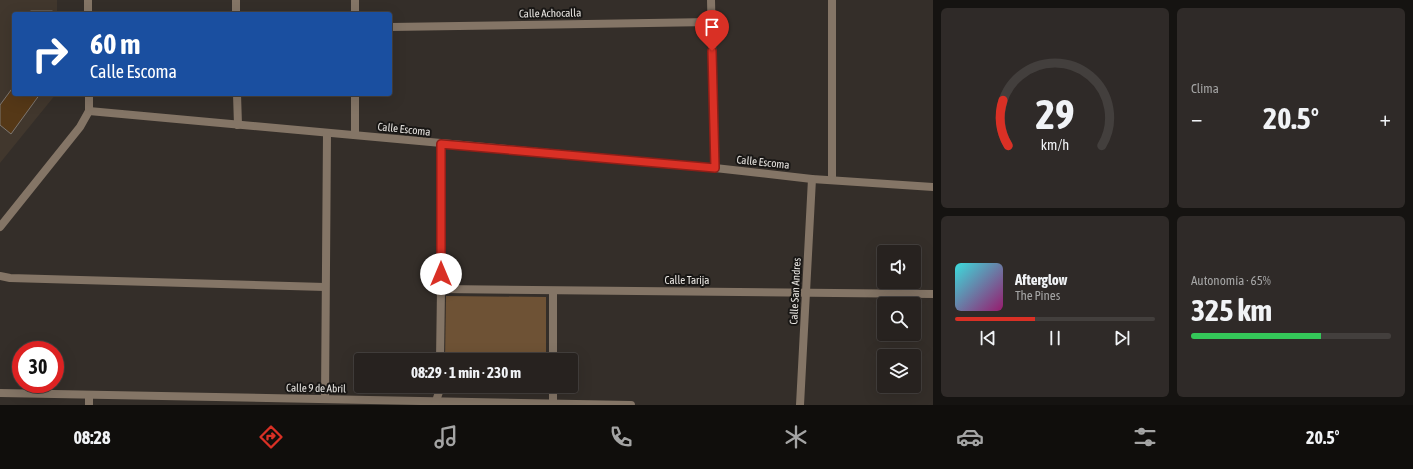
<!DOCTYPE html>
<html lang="es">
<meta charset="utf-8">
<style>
:root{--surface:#27221f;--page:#2f2a28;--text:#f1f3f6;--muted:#a4a4a4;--line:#433f3d;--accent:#d93025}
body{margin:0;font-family:"Asap Condensed",sans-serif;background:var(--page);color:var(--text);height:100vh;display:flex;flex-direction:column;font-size:15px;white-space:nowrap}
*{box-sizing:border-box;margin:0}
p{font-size:13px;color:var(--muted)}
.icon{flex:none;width:22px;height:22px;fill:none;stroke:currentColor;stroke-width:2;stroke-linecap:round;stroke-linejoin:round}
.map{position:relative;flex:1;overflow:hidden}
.sheet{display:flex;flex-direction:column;gap:8px;padding:8px;background:#151311;width:480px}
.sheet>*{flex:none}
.guide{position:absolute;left:12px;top:12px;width:380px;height:84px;border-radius:4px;box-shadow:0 4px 16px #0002,0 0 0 1px var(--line);background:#1a4fa0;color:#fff;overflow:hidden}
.controls{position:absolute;left:877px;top:245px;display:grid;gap:8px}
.controls a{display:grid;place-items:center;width:44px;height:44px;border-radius:4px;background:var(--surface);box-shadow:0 4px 16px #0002,0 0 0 1px var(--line);font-size:20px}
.speed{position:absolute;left:12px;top:341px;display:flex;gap:8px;font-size:20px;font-weight:700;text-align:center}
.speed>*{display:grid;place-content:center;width:52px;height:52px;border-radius:50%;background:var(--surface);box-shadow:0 4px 16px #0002,0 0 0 1px var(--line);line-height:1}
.speed .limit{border:6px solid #d22;background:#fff;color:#111}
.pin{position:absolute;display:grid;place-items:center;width:34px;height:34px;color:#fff;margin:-41px -17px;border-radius:50% 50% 50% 0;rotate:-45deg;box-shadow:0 0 4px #0007}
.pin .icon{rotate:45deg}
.me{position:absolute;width:44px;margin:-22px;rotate:0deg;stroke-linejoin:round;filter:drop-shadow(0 0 3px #0008)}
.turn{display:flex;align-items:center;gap:14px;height:84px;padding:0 12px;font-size:18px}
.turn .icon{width:52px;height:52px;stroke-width:2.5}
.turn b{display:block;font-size:28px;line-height:34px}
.big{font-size:30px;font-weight:700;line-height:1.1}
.sheet .card{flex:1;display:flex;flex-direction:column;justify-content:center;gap:6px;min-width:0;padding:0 14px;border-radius:6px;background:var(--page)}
.sheet .dial{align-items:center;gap:0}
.dial svg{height:104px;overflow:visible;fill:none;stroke:var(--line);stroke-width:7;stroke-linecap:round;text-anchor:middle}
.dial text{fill:var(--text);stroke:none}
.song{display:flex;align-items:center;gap:12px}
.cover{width:48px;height:48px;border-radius:6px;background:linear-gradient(135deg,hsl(180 70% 55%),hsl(320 70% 35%))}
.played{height:4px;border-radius:2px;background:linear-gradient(90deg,var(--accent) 40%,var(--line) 40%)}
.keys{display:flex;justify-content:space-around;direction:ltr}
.heat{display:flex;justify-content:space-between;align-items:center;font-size:22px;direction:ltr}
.charge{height:6px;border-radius:3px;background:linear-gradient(90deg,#34c759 65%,var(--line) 0)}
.sheet .tiles{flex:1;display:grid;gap:8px;grid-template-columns:repeat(2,1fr)}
.trip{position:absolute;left:354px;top:353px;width:224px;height:40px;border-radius:4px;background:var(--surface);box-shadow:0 4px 16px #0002,0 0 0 1px var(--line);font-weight:700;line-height:40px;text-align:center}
.tab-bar{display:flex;height:64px;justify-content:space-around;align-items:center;background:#100e0c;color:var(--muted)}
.tab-bar .icon{width:28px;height:28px}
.tab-bar .current{color:var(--accent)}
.tab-bar b{font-size:18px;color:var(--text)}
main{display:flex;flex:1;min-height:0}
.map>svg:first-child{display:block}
.built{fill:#41372d}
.green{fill:#6e5235}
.building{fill:#553817;stroke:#7d7670}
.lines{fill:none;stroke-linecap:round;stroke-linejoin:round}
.street{stroke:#847566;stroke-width:8}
.route-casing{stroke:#8d1f18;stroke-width:10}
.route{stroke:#d93025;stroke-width:7}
.labels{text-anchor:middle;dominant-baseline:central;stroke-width:4;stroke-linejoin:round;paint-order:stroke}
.street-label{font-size:11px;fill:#e8e5e1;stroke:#191715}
</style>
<main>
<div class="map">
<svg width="933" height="405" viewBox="0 0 933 405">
<rect width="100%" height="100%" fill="#342e29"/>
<polygon class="built" points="0,0 57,0 57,14 14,14 14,94 56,94 0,163"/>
<g class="green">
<polygon points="446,296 546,297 546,360 445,360"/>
<polygon points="445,386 545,386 545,394 445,393"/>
</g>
<g class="building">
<rect x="31" y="11" width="21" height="3"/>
<polygon points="14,86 14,94 40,94 11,134 0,125 0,105"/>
</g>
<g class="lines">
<g class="street">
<polyline points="88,0 88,14"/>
<polyline points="236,0 236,14"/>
<polyline points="355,0 355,14"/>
<polyline points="711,0 715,168"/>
<polyline points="832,0 832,180"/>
<polyline points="390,27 711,22"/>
<polyline points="237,94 238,125"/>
<polyline points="89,111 715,168 812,179 933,187"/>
<polyline points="355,135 355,94"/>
<polyline points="0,227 80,127 89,111 89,94"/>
<polyline points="0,276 10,278 325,287"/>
<polyline points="441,289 933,294"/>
<polyline points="440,360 441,289 441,144"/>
<polyline points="553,360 553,291"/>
<polyline points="0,393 631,405"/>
<polyline points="325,399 327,133"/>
<polyline points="435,404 439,392 439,386"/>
<polyline points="553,404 553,386"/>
<polyline points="89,405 89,395"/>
<polyline points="800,405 812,179"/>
</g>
</g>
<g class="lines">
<g class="route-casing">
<polyline id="route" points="441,274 441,144 715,168 712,51"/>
</g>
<use href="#route" class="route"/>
</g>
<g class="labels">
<g class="street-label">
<text transform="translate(550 13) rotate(-1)">Calle Achocalla</text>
<text transform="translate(404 129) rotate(6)">Calle Escoma</text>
<text transform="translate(763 162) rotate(6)">Calle Escoma</text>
<text x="687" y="280">Calle Tarija</text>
<text transform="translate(795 291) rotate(-87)">Calle San Andres</text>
<text transform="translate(316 388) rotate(1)">Calle 9 de Abril</text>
</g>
</g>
</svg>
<div class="controls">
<a><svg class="icon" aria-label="sound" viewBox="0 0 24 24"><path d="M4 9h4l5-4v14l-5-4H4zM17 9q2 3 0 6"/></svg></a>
<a><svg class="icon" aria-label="search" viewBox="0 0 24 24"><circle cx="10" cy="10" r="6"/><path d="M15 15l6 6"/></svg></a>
<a><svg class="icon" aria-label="layers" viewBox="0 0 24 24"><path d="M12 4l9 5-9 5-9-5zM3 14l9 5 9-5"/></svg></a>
</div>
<div class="speed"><div class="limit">30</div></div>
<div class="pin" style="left:712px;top:51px;background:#d93025"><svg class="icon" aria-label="arrive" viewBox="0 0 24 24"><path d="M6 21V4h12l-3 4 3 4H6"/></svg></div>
<svg class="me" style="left:441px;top:274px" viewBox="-20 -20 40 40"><circle r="19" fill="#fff"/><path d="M0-13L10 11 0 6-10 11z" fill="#d93025"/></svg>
<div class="trip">08:29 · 1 min · 230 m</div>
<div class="guide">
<div class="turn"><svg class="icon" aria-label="right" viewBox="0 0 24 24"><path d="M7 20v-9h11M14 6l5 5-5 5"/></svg><div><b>60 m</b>Calle Escoma</div></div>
</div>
</div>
<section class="sheet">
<div class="tiles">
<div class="card dial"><svg viewBox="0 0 100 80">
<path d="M14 69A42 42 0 1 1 86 69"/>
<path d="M14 69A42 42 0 0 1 10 34" stroke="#d93025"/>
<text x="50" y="56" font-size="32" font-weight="700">29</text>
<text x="50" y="72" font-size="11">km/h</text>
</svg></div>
<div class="card"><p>Clima</p>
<div class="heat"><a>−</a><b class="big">20.5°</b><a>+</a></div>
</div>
<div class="card">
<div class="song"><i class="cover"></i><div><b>Afterglow</b><p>The Pines</p></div></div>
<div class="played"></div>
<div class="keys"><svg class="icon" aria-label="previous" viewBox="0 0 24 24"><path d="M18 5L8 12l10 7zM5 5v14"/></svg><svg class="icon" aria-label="pause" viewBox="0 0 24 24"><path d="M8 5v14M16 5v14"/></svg><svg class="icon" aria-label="next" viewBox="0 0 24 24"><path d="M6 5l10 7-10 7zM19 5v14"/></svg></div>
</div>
<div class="card"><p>Autonomía · 65%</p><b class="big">325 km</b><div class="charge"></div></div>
</div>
</section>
</main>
<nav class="tab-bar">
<b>08:28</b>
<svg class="icon current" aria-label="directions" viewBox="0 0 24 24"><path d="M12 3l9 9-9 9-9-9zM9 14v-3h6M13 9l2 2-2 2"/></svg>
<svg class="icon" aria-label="music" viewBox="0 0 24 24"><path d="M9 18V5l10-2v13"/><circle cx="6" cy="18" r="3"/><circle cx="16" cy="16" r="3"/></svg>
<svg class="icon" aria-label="phone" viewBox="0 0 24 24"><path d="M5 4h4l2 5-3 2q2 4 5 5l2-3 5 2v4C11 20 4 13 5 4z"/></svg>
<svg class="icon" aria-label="climate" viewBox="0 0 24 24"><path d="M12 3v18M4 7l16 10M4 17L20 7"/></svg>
<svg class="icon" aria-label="car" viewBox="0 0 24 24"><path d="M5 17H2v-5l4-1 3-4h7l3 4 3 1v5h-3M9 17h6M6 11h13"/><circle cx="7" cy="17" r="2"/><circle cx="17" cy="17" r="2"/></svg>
<svg class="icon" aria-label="filters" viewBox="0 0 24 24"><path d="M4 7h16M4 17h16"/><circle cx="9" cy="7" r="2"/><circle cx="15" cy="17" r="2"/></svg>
<b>20.5°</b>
</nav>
